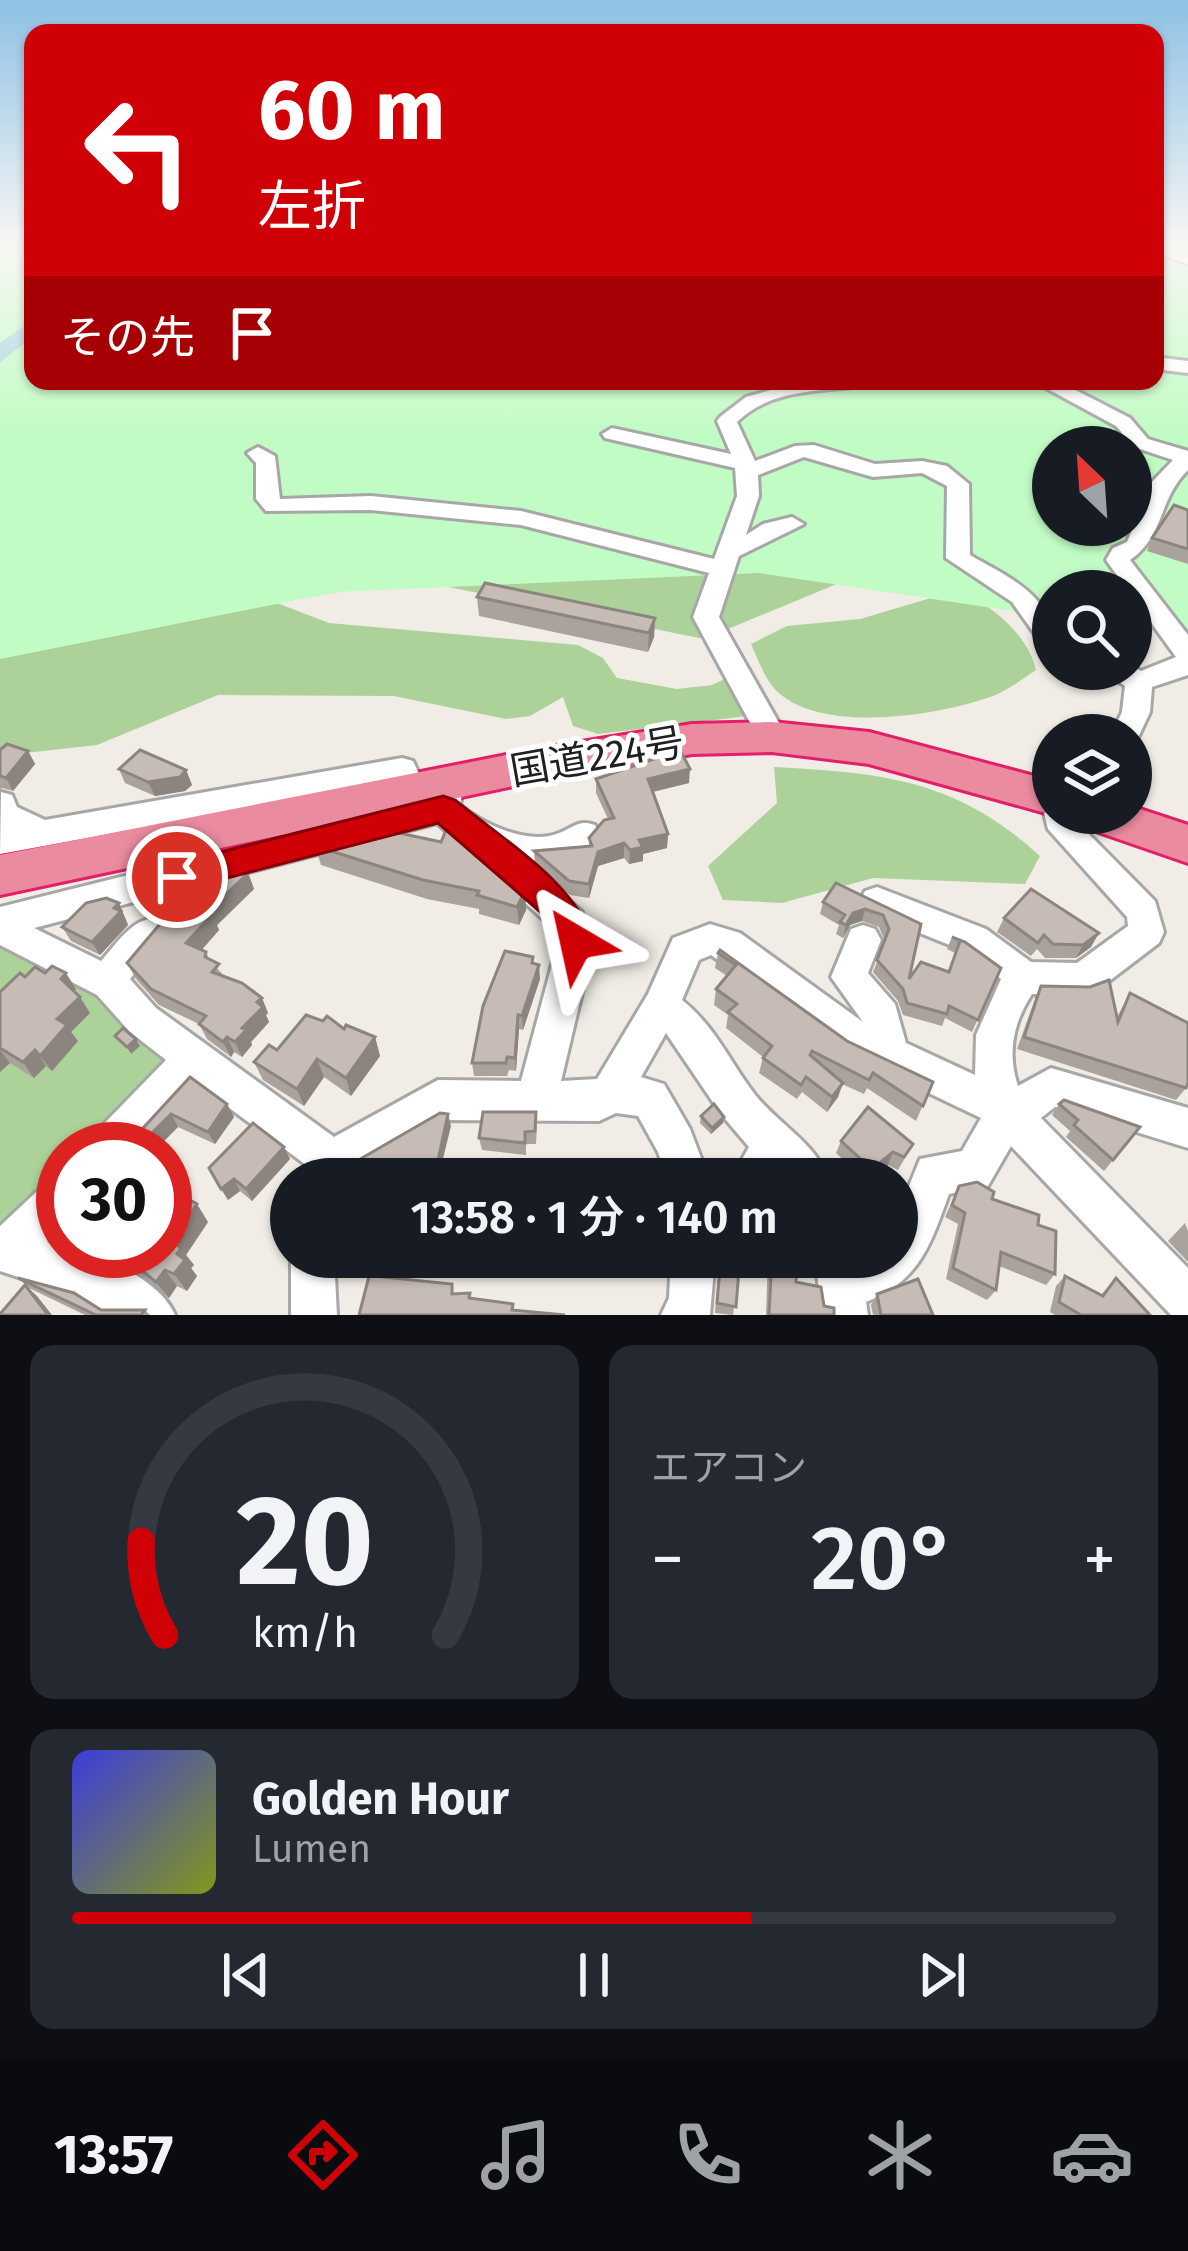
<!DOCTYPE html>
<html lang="ja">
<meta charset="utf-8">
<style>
:root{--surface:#171b24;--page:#242831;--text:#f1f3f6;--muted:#9ea1a6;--line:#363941;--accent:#d00007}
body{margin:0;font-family:"Fira Sans","Noto Sans JP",sans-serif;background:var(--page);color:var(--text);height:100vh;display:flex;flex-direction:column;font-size:45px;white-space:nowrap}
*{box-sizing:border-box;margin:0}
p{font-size:39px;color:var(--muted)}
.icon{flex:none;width:66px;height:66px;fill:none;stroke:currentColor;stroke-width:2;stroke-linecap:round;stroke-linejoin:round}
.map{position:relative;height:1315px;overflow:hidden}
.panel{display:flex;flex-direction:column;gap:30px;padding:30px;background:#0d0f14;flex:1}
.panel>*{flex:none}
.top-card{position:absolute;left:24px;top:24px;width:1140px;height:366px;border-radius:24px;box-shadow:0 3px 9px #0004;background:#d00007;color:#fff;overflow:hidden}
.needle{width:78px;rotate:335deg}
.controls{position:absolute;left:1032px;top:426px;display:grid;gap:24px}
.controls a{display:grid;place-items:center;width:120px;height:120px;border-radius:50%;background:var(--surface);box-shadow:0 3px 9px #0004;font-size:60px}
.speed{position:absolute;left:36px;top:1122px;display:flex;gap:24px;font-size:60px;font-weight:700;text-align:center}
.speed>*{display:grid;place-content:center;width:156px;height:156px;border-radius:50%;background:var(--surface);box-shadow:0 3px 9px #0004;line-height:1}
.speed .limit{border:18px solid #d22;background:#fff;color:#111}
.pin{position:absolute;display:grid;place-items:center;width:102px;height:102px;color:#fff;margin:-51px;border:6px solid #fff;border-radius:50%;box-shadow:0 3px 12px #0007}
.me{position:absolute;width:132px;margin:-66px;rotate:324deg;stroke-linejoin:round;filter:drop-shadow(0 0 9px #0008)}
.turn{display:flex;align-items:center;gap:42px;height:252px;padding:0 36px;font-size:54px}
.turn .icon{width:156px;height:156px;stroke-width:2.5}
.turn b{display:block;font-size:84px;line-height:102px}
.then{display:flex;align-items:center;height:114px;padding:0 36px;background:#0003;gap:24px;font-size:45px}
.big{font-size:90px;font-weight:600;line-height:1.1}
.panel .tile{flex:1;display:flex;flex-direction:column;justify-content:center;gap:18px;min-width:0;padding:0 42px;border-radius:24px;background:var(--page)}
.panel .dial{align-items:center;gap:0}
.dial svg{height:312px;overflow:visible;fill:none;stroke:var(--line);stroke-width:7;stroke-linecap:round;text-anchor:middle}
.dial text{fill:var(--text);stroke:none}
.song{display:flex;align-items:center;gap:36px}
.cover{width:144px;height:144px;border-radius:18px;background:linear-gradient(135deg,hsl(240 70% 55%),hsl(70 70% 35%))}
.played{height:12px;border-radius:6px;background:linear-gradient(90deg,var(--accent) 65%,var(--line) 65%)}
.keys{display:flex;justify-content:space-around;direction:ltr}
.heat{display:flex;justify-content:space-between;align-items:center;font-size:66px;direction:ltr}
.panel .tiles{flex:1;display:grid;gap:30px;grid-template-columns:1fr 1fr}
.tile:last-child{grid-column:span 2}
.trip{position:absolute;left:270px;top:1158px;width:648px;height:120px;border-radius:60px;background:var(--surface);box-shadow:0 3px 9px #0004;font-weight:600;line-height:120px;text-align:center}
.tabs{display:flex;height:192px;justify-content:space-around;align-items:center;background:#090b0e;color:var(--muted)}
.tabs .icon{width:84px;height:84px}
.tabs .on{color:var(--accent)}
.tabs b{font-size:54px;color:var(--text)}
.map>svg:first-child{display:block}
.forest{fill:#acd299}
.park{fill:#c2fcc5;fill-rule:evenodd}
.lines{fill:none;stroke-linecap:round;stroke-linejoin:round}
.river{fill:#a5d4e0;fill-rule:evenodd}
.minor-casing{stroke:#a7a7a7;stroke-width:6}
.highway-casing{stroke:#e21f69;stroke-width:6}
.minor{fill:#fff;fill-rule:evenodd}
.highway{fill:#eb8ba0;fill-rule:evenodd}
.wall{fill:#aaa29c}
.shaded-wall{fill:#8b847f}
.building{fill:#c6bcb5;stroke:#8b847f;stroke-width:3}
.route{fill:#d00007;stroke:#870005;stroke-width:3}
.labels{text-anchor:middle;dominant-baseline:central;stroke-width:10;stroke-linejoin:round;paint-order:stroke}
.street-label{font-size:39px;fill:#202020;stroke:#fff}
</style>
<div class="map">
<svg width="1188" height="1315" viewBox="0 0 1188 1315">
<rect width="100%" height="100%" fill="#f1ede6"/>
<g class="forest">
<polygon points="1188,247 1188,494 1131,447 1053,447 839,583 704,639 409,579 277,603 329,623 578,645 603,658 617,678 677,689 712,685 731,676 756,715 598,734 573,726 563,697 530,716 506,719 394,696 218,695 97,745 16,754 0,764 0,381 1155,381"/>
<path d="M951,592c34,4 78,43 85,78 -15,10 -32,23 -49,28 -53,18 -163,35 -208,-5 -13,-11 -21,-33 -28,-49l36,-18 73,-7z"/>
<path d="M774,767c109,6 182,12 266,89l-15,28 -152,-6 -91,25 -59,-3 -15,-34 69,-63z"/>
<polygon points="0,943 110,989 183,1063 102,1149 63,1149 63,1190 0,1243"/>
</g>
<path class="park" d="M0,247h33v134h1122v-134h33v390l-57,-8v-38h-78v26l-294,-44 -422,19 -337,67zM1053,447h78v78h-78z"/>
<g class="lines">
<polygon class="river" points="33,320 33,337 0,362 0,343"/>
<g class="minor-casing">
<g id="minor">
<polygon points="1155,247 1188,254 1188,264 1155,252"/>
<polygon points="1155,357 1188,361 1188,373 1155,369"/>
<path d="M803,381h61l-10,6c-40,4 -86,4 -117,35l18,39 40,-15 19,-1 61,19 47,-3 25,5 22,18 1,71c36,21 83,40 83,87l-19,-9 -22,-31 -66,-44 1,-72 -25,-13 -49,4 -69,-20 -46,18 1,21 -13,39 17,-11 29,-7 12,7 -65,32 -20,61 68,120 -5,8h-20l-69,-128 16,-44 -188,-48 -150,-15 -105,1 -10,-12v-36l-9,-10 11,-6 17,9 5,43 91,-3 150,15 193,48 23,-63 -2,-28 -130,-30 -3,-4 10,-6 119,26 -14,-33 3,-4 26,-20z"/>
<path d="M1033,381h25l72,37 18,21 40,12v19c-30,29 -23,66 -58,90l58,75v40l-36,12 -2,25 -14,30 -5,2v-9h-20l11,-23 3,-26 -23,-17h29v-4l10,6 35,-14 -70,-97 7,-12 14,-6 25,-60 21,-22 -39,-13 -18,-21z"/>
<polygon points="402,758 413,761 427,791 423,799 412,803 401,799 393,782 0,854 1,792 12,795 17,807 45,820"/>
<path d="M449,771l11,4 4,8 -4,22c22,19 69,41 99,28 15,-6 20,-14 36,-8l5,9c-15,26 -51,30 -79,25l61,53 12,30 -33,139 36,-2 51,-85 25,-56 37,-14 30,9 123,89 -32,-45 20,-48 12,-4 12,4 6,11 -13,33 27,31 11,39 69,32 1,-40 25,-56 -39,-29 -97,-39 -5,-10 5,-10 12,-4 109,42 45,33 46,1 51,-37 -1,-9 -79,-88 -4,-16 5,-9 4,-1v10h23l2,10 77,78 9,31 -5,11 -63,48 -13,4 -51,-1c-19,29 -25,59 -14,92l33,-18 137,40v40l-133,-41 -14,11 147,150v47h-17l-160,-169 -23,40 -39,8c-19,52 -29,86 -83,108l2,13h-46l-7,-58h82v-41l23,-57 42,-8 19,-33 -136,-65 -134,-98 -12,5 -17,40c33,26 49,64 74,96 26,31 57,45 73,83h-44l-4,-5 -4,5h-46l18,-32 -28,-33 -55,-81 -25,44 23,7 26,45 19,50h-42l-9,-27 -20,-36 -22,-3 -17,8 -157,-1 -95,56 -22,3 -128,-95 -60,65h-49l6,-15 72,-74 -36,-28 -33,-37 -97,-50v-38l429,-107 9,-25zM437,823l118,107 3,12 -37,139 -83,-1 -104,57 -178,-129 -26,-29 39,-48 -5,-11c-27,-9 -46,22 -63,41l-67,-33z"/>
<path d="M63,1175v51l-16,16 16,5v4c37,0 98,30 112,64h-64l-25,-16 -86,-28v-45l48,-45z"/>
<polygon points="291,1254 334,1257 337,1315 291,1315"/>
<polygon points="671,1257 715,1257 710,1315 661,1315 669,1298"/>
</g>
</g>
<g class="highway-casing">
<g id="highway">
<polygon points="772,722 869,732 1053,781 1053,813 1060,813 1053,815 869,764 772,752 692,754 532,782 0,895 0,855 532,750 692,724"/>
<polygon points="1131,806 1188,825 1188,863 1081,826 1074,813 1131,813"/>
</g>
</g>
<use href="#minor" class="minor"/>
<use href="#highway" class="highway"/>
</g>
<g class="wall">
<polygon points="1188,510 1188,564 1147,551 1152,538"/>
<polygon points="477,597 655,618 654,637 648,652 479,616"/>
<polygon points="0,750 28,751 35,764 13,791 2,788 0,790"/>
<polygon points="119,769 186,770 192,785 185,791 155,796 125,783"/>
<polygon points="596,779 689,783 653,792 668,834 667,848 643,854 643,861 629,864 624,858 598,866 589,898 570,895 535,865 534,851 589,846 589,838 608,819 596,793"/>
<polygon points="315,846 525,891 526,910 519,925 479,914 479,909 427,899 321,865"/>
<polygon points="248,873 254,889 217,925 219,930 202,950 206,952 209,959 224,976 262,998 268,1013 266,1015 269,1022 251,1042 252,1045 242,1057 234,1052 231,1057 207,1039 199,1024 159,1005 136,979 127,963 165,918 169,899 164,889 200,877"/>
<polygon points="836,883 921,924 909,979 948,972 955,953 947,949 952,937 1001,968 972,1032 945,1018 942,1026 903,1015 898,1001 873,972 885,941 879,927 862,921 850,925 843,938 836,934 839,925 820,914 823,902"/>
<polygon points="119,903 128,925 100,955 71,941 62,927"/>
<polygon points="1004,918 1091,947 1076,958 1045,958 1037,949 1031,956 997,932"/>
<polygon points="718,953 847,1041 933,1082 916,1121 867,1088 864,1094 842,1084 838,1097 827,1112 802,1092 797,1099 759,1073 763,1057 726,1028 728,1015 714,1005 716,989 727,976 715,968"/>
<polygon points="534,964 540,979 523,1030 519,1029 516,1071 509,1070 507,1076 474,1076 472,1063"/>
<polygon points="25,977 76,989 74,992 90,1013 71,1032 78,1041 52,1071 46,1066 34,1078 10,1063 0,1072 0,992"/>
<polygon points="1041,986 1117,1017 1130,993 1186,1088 1176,1100 1017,1049 1035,999"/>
<polygon points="344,1029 375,1037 380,1056 351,1096 324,1077 304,1106 263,1080 254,1062 277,1050"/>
<polygon points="190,1077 227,1104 234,1117 215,1144 178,1127 156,1149 100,1149 132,1140"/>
<polygon points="1059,1104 1140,1127 1104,1171 1066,1137 1070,1131 1052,1115"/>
<polygon points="701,1116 724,1117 723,1123 711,1134 700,1123"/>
<polygon points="253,1123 284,1147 290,1159 252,1201 240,1191 228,1200"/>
<polygon points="537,1125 536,1144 526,1144 526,1155 482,1150 479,1138"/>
<polygon points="841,1141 913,1144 898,1170 888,1165 873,1177 864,1179 836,1153"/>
<polygon points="959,1186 992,1199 1038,1225 1055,1274 1046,1285 999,1266 996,1290 987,1300 946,1279 958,1224 945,1217"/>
<polygon points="63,1192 63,1244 55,1240 45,1228 57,1214"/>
<polygon points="208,1222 186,1255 194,1265 191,1268 197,1276 187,1291 177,1286 169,1298 131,1267 117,1251"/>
<polygon points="1185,1223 1188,1231 1188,1262 1168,1241"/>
<polygon points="361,1257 389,1257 387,1277 359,1315 372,1262 363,1263"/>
<polygon points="627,1257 642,1272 642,1278 627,1278"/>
<polygon points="719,1257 740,1257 733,1315 715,1313"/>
<polygon points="768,1257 798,1257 796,1282 834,1315 766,1315"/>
<polygon points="1065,1276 1101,1295 1116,1278 1150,1315 1055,1315 1050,1312 1056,1286"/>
<polygon points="18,1278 101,1310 145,1310 150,1315 85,1315 29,1288"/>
<polygon points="877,1294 933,1315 873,1315 871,1305"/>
</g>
<g class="shaded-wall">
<polygon points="655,618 654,637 648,652 649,633"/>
<polygon points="28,751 35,764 13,791 6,778"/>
<polygon points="690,769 689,783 647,793 648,779"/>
<polygon points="186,770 192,785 185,791 155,796 148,782"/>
<polygon points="668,834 667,848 643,854 643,861 629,864 630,850 639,840"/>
<polygon points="624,843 624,858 598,866 589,898 589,884 598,852"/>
<polygon points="248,873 254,889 217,925 219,930 193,959 186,943 209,911"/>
<polygon points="525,891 526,910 519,925 517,907"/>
<polygon points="119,903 128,925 100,955 92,942"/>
<polygon points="865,909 862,921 850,925 843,938 846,925 853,913"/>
<polygon points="1099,933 1091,947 1076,958 1083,945"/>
<polygon points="539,965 540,979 523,1030 522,1016"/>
<polygon points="66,973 76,989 71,996 61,979"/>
<polygon points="80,997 90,1013 71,1032 78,1041 52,1071 40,1056 57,1019"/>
<polygon points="262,998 268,1013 266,1015 269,1022 251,1042 252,1045 242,1057 235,1042"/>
<polygon points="518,1015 519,1029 516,1071 515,1058"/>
<polygon points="227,1037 234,1052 231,1057 223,1042"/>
<polygon points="375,1037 380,1056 351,1096 346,1078"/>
<polygon points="136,1039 140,1046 131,1054 127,1047"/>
<polygon points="0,1050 10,1063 0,1072"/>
<polygon points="35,1050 46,1066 34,1078 23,1062"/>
<polygon points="317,1059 324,1077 304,1106 297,1089"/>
<polygon points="843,1083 838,1097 827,1112 832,1097"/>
<polygon points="227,1104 234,1117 215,1144 208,1132"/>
<polygon points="171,1114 178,1127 156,1149 136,1149"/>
<polygon points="448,1114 451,1126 438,1179 434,1179"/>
<polygon points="724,1117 723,1123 711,1134 712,1128"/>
<polygon points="284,1147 290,1159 252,1201 246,1189"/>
<polygon points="893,1152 888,1165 868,1179 872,1169"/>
<polygon points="234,1179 240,1191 228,1200 221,1189"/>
<polygon points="197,1204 208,1222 186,1255 194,1265 191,1268 197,1276 187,1291 174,1274 172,1241"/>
<polygon points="384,1257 389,1257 387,1287 382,1277"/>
<polygon points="165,1270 177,1286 169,1298 156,1282"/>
<polygon points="25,1285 37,1296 52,1315 48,1315"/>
</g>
<g class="building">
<polygon points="1174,505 1188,510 1188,549 1152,538"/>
<polygon points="485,583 655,618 649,633 477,597"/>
<polygon points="7,744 28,751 6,778 0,776 0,750"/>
<polygon points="140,750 186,770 180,777 148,782 119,769"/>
<polygon points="680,750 690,769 648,779 668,834 639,840 643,847 630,850 624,843 598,852 589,884 569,881 534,851 592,846 589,838 604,820 614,818 596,779"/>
<polygon points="449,823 525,891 517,907 477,895 479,891 423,880 315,846 319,838 330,835 350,840 356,828 367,826 441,842"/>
<polygon points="231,864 248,873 209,911 213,914 186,943 206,952 205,957 219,964 212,972 242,983 262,998 257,1002 263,1007 242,1028 246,1030 235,1042 227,1037 223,1042 199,1024 206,1016 151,989 127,963 165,918 162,906 174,895 164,889 177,878 193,873 200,877 205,873 210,876"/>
<polygon points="836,883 921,924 909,979 921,962 949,972 960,941 952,937 965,942 1001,968 978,1020 949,1006 947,1014 907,1003 903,989 877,960 889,929 883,915 865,909 853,913 846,925 840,922 845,915 823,902"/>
<polygon points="1031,889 1099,933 1083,945 1053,944 1044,935 1038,943 1004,918"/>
<polygon points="106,898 119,903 114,908 121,911 92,942 62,927 86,903"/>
<polygon points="720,950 847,1041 933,1082 923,1106 873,1073 869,1080 812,1051 810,1055 843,1083 832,1097 806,1077 801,1085 763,1058 772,1046 728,1012 737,1004 716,989 736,965 718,953"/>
<polygon points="505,951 533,957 532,963 539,965 522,1016 518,1015 515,1058 507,1057 506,1063 472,1063 483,1006"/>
<polygon points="52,966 66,973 61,979 80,997 57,1019 67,1025 40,1056 35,1050 23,1062 0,1048 0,992 20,973 25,977 35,967 45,973"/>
<polygon points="1109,980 1118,1022 1130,993 1188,1023 1188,1083 1186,1088 1024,1037 1041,986 1090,987"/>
<polygon points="306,1015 323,1021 327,1016 344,1029 346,1025 375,1037 346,1078 317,1059 297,1089 254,1062 269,1045 277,1050"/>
<polygon points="123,1028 136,1039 127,1047 115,1036"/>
<polygon points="190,1077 227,1104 208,1132 171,1114 136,1149 100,1149 110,1141 132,1140"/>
<polygon points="1064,1100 1140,1127 1113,1160 1074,1125 1078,1120 1059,1104"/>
<polygon points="714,1104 724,1117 712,1128 701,1116"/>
<polygon points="868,1107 913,1144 904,1157 893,1152 872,1169 841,1141"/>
<polygon points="483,1112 536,1112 535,1131 525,1132 525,1143 479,1138"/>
<polygon points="440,1113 448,1114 434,1179 340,1179 348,1166"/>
<polygon points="253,1123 284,1147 246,1189 234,1179 221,1189 209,1168"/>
<polygon points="731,1162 734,1179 636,1179 635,1165 662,1164 668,1172 711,1172 714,1163"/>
<polygon points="577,1168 576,1179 475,1179 475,1177"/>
<polygon points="772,1170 798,1170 798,1179 767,1179"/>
<polygon points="977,1182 994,1192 992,1199 1039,1215 1038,1225 1056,1231 1055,1274 1001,1252 996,1290 953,1268 965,1213 952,1205 959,1186"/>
<polygon points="63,1192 63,1235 57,1236 45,1228 57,1214 57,1197"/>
<polygon points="176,1192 197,1204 172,1241 181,1248 177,1254 185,1260 174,1274 165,1270 156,1282 118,1251 165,1251 165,1204"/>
<polygon points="374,1257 384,1257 382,1277 452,1284 452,1294 470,1293 469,1298 513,1304 512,1310 565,1315 359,1315"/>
<polygon points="627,1257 641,1257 642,1272 628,1273"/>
<polygon points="721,1257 740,1257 736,1307 717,1303"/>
<polygon points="772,1257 798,1257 796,1282 821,1287 824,1306 834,1308 834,1315 769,1315"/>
<polygon points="1065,1276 1103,1296 1116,1278 1150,1315 1081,1315 1059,1302"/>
<polygon points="18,1278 74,1293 101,1310 145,1310 141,1315 96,1315"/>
<polygon points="918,1279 933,1315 881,1315 877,1294"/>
<polygon points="25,1285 48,1315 0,1315 0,1314"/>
</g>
<linearGradient id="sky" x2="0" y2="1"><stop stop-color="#8dc1e5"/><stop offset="0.57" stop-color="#f9f7f4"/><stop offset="1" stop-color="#f9f7f4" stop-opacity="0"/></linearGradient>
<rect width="1188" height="431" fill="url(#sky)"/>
<path class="route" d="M443,796l12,4c48,40 119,81 139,142l-5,11 -13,5 -13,-5 -18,-37 -107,-93 -261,68 -12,-4 -5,-10 5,-10 12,-4z"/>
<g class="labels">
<g class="street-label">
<text transform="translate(597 757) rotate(-10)">国道224号</text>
</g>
</g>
</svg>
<div class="controls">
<a><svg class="needle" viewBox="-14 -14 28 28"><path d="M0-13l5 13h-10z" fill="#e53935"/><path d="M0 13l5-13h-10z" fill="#9ea1a6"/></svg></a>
<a><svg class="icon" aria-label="search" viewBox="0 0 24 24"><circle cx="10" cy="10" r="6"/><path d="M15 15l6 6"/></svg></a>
<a><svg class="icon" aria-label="layers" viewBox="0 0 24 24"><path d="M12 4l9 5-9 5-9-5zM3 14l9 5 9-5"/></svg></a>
</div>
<div class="speed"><div class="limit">30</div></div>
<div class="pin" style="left:177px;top:877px;background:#d93025"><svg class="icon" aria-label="arrive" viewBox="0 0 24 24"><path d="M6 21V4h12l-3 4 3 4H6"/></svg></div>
<svg class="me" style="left:576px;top:942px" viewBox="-20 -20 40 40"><path d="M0-17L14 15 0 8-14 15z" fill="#d00007" stroke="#fff" stroke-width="4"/></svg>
<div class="trip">13:58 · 1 分 · 140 m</div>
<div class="top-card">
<div class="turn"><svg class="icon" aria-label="left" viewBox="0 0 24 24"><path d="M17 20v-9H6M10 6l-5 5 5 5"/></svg><div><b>60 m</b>左折</div></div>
<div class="then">その先<svg class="icon" aria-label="arrive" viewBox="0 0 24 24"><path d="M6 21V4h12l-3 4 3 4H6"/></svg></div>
</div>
</div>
<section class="panel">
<div class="tiles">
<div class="tile dial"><svg viewBox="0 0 100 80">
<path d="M14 69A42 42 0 1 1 86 69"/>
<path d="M14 69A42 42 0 0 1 8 45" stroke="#d00007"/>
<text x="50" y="56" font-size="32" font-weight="700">20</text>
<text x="50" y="72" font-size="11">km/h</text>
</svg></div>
<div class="tile"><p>エアコン</p>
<div class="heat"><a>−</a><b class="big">20°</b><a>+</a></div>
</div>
<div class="tile">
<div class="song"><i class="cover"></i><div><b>Golden Hour</b><p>Lumen</p></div></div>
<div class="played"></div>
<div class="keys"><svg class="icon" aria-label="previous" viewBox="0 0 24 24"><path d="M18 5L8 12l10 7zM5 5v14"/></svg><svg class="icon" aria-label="pause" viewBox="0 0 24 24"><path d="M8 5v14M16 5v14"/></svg><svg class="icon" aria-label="next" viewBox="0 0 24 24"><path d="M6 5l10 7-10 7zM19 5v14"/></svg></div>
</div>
</div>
</section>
<nav class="tabs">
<b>13:57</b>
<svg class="icon on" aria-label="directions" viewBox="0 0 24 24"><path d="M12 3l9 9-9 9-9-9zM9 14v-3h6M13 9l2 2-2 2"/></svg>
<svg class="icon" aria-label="music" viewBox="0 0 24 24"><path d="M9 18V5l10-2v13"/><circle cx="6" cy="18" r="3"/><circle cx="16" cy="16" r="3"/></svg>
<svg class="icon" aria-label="phone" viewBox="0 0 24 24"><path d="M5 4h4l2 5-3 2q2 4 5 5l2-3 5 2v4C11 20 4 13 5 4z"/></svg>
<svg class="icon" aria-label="climate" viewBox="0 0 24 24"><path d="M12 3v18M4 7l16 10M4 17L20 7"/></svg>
<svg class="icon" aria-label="car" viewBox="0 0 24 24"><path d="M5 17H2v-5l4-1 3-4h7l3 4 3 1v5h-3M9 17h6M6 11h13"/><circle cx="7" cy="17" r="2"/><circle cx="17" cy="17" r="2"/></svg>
</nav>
